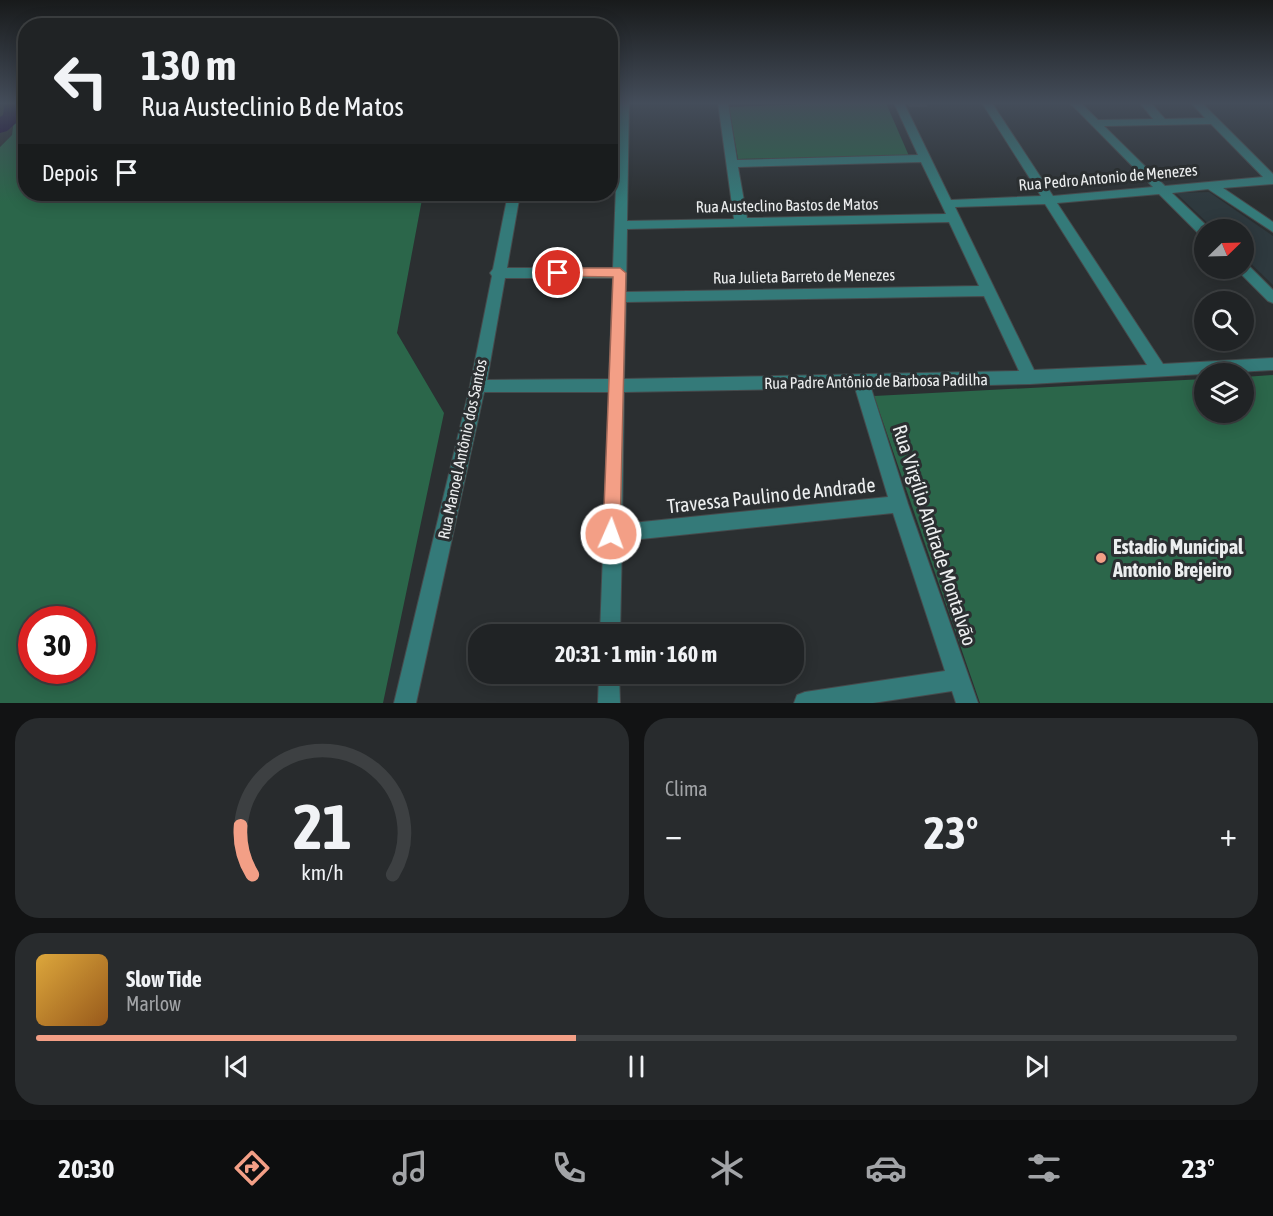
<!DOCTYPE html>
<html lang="pt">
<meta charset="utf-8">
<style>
:root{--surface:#202325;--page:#282b2d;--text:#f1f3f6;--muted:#a2a4a7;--line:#3d4042;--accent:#f39f86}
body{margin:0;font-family:"Asap Condensed",sans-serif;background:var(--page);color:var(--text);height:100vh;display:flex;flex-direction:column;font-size:22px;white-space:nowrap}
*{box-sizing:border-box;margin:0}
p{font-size:20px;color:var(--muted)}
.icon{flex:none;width:33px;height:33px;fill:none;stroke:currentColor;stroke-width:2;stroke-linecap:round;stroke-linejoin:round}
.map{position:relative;height:703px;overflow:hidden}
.details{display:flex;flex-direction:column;gap:15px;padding:15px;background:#121314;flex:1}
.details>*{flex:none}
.guide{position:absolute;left:18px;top:18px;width:600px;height:183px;border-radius:24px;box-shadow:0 3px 15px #0003,0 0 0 2px var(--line);background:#202325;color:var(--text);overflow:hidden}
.needle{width:39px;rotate:67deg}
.fabs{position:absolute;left:1194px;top:219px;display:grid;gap:12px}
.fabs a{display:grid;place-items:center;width:60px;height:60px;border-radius:50%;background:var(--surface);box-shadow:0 3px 15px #0003,0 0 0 2px var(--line);font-size:30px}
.speed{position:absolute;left:18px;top:606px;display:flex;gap:12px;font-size:30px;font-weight:700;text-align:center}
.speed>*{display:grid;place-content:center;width:78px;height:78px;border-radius:50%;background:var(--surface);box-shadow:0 3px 15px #0003,0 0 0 2px var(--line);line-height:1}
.speed .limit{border:9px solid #d22;background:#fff;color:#111}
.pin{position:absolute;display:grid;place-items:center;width:51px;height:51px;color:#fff;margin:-26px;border:3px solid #fff;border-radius:50%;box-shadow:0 2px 6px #0007}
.me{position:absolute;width:66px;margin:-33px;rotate:2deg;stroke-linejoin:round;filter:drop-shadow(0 0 4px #0008)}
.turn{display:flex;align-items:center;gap:21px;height:126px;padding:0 24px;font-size:27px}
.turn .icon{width:78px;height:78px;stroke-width:2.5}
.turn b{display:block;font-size:42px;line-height:51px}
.then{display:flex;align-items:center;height:57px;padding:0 24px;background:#0003;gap:12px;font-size:22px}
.big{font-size:45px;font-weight:700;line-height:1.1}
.details .tile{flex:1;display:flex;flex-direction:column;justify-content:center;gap:9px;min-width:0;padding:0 21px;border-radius:24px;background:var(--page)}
.details .dial{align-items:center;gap:0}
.dial svg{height:156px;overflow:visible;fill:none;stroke:var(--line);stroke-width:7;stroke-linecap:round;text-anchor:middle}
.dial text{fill:var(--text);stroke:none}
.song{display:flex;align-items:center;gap:18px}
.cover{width:72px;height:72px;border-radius:9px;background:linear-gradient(135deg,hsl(40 70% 55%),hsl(30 70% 35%))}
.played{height:6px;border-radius:3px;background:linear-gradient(90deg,var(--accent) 45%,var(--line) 45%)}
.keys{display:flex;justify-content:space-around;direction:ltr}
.heat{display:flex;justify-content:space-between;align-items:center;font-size:33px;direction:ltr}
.details .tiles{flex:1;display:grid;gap:15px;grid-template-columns:1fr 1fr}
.tile:last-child{grid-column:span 2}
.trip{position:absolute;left:468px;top:624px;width:336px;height:60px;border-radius:24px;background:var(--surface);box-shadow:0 3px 15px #0003,0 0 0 2px var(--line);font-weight:700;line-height:60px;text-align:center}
.tabs{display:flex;height:96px;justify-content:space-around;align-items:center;background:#0d0e0f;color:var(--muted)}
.tabs .icon{width:42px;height:42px}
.tabs .current{color:var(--accent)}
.tabs b{font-size:27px;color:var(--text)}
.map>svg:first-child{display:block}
.built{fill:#2e393e}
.green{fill:#2b664a;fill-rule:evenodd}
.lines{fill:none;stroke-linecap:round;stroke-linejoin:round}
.river{fill:#190338;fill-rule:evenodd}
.minor-casing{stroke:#464a4c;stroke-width:2}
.minor{fill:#347a79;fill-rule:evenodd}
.wall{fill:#47484c}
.route{fill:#f39f86;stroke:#9e6757;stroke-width:1.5}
.poi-dot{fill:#f39f86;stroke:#2b2f31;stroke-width:2}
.labels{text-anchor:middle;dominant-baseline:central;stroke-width:6;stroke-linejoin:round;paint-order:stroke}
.street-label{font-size:16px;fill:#eceeef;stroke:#2b2f31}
.near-street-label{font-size:20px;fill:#eceeef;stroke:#2b2f31}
.near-poi-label{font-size:20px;font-weight:bold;fill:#eceeef;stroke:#2b2f31;text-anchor:start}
</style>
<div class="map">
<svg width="1273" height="703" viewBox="0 0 1273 703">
<rect width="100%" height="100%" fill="#2b2f31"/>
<polygon class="built" points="1209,192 1273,236 1273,285 1244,257 1244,230 1214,229 1176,193"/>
<g class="green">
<path d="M16,103h9l1,91h397l-26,139 47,80 -61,290h-383v-556l12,-12zM32,620h50v50h-50z"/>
<polygon points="832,103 886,103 909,156 738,159 729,107"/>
<polygon points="1273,375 1273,703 980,703 874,396 1204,379 1204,412 1244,412 1244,377"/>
</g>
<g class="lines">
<polygon class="river" points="5,103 25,103 23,117 7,131 0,133 0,117 3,115"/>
<g class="minor-casing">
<g id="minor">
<path d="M619,103h10l-2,118 107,-2 -16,-116h10l9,57 181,-5 -24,-52h10l47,97 90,-4 -59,-93h10l61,93 100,-9 -83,-84h11l17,17 55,-1 -13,-16h11l14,16 40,-1 -14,-15h11l71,71v10l-50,4 50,34v10l-65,-43 -36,4 37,35 -5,2v5l-5,-1 -40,-40 -102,9 106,161 110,-6v12l-243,14 -159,4 37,116 70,199h-22l-4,-12 -79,12h-79l3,-8 8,-3 140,-21 -52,-158 -271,28 -2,93h-20l9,-242h-125l-68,311h-22l76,-317 22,-110 -2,-3 3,-4 15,-75h12l-13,74h106zM1211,124l52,53 -98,9 -61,-60zM921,162l25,52 -199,4 -9,-51zM1045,204l102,161 -113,5 -79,-163zM949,222l30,64 -353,6 1,-63zM505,278h108l-4,101 -122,1zM984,296l35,75 -395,8 2,-77zM855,388l33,109 -266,27 2,-132z"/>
<polygon points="1244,264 1248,265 1273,290 1273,303 1268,301 1238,271 1237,268 1244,268"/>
<polygon points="599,674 619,674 620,703 598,703"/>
</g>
</g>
<use href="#minor" class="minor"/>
</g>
<polygon class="wall" points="907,103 928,103 927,107 909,107"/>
<linearGradient id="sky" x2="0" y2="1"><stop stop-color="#181a1b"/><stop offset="0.51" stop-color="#444d5a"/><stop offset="1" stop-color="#444d5a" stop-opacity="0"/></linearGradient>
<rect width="1273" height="202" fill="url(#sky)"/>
<polygon class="route" points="558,268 620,268 626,273 620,534 617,539 611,542 605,539 603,534 613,277 554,276 552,273"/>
<circle class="poi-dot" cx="1101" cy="558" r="6"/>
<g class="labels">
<g class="street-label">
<text transform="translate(1108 177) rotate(-5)">Rua Pedro Antonio de Menezes</text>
<text transform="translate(787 205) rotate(-1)">Rua Austeclino Bastos de Matos</text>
<text transform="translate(804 276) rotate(-1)">Rua Julieta Barreto de Menezes</text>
<text transform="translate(876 381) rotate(-1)">Rua Padre Antônio de Barbosa Padilha</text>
<text transform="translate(462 449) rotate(-78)">Rua Manoel Antônio dos Santos</text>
</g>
<g class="near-street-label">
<text transform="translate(771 495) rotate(-6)">Travessa Paulino de Andrade</text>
<text transform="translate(935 535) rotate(72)">Rua Virgílio Andrade Montalvão</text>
</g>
<g class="near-poi-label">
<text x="1113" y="546">Estadio Municipal<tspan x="1113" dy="23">Antonio Brejeiro</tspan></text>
</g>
</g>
</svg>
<div class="fabs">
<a><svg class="needle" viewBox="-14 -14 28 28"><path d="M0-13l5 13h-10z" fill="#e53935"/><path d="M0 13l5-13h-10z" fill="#a2a4a7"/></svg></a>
<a><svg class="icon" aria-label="search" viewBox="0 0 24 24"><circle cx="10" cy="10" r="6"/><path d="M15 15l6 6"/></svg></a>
<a><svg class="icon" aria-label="layers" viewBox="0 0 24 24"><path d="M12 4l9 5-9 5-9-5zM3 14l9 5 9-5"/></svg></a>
</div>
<div class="speed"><div class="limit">30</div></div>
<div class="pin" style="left:558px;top:273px;background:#d93025"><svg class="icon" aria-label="arrive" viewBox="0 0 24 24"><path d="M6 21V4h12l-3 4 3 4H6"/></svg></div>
<svg class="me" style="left:611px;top:534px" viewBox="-20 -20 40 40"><circle r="17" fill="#f39f86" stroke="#fff" stroke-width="3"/><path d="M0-11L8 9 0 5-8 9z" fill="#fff"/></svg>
<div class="trip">20:31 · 1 min · 160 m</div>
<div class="guide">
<div class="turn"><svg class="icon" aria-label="left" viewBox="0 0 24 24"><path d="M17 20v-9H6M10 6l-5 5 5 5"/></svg><div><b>130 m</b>Rua Austeclinio B de Matos</div></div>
<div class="then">Depois<svg class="icon" aria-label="arrive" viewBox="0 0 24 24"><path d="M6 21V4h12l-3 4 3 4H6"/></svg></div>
</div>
</div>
<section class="details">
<div class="tiles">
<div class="tile dial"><svg viewBox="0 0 100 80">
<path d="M14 69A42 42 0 1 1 86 69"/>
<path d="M14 69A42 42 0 0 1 8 44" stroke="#f39f86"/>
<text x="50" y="56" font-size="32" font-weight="700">21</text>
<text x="50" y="72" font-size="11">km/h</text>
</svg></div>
<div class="tile"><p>Clima</p>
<div class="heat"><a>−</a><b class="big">23°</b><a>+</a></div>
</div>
<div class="tile">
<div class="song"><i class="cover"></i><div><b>Slow Tide</b><p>Marlow</p></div></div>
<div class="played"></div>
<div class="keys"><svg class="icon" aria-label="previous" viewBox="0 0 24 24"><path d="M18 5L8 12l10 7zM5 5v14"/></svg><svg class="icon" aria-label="pause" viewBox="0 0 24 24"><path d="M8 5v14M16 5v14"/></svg><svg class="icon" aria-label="next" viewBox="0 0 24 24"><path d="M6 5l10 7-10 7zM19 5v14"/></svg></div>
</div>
</div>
</section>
<nav class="tabs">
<b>20:30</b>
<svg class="icon current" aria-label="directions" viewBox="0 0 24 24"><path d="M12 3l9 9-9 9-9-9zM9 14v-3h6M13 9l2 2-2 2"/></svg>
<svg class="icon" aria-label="music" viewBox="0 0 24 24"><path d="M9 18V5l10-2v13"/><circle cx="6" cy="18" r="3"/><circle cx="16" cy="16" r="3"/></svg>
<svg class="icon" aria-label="phone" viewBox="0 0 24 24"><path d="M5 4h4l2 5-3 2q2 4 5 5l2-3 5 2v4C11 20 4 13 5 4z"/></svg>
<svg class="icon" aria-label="climate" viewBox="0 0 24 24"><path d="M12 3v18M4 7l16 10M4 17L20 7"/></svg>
<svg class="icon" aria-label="car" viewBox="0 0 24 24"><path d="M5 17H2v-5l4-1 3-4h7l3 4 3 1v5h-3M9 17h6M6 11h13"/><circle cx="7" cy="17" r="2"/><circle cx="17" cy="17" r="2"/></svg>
<svg class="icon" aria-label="filters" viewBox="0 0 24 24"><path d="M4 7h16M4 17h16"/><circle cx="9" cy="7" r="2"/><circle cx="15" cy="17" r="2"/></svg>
<b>23°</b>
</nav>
